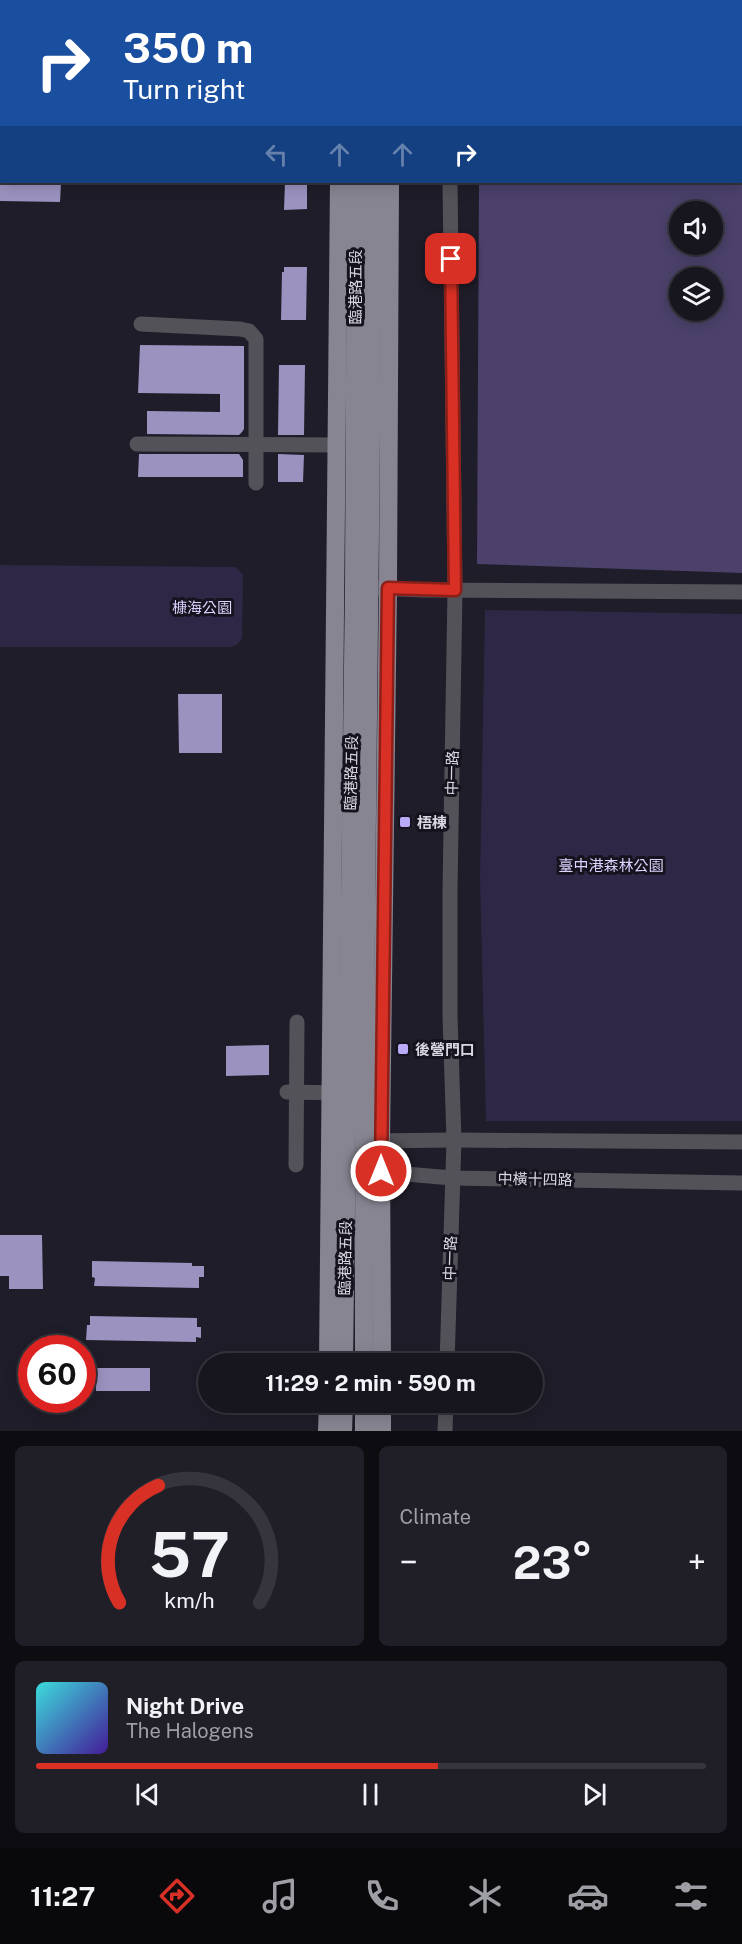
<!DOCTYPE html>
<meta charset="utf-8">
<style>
:root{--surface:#17161f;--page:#201f28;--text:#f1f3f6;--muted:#9e9fa4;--line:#36353d;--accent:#d93025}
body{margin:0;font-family:"Public Sans","Noto Sans TC",sans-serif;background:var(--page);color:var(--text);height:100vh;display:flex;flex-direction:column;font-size:22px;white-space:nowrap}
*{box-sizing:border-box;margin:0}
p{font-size:20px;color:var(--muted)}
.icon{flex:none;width:33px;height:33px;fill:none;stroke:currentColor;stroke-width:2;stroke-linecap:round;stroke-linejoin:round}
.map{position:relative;height:1431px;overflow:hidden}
.sheet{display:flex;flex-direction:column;gap:15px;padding:15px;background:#0d0c11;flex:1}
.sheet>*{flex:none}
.hud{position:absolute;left:0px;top:0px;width:742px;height:183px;box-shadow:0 3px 15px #0003,0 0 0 2px var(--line);background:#1a4fa0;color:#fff;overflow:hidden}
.buttons{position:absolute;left:669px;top:201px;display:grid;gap:12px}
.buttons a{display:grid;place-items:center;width:54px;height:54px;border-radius:50%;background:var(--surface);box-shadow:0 3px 15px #0003,0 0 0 2px var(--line);font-size:30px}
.speed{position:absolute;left:18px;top:1335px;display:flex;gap:12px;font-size:30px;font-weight:700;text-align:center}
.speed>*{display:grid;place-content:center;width:78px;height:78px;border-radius:50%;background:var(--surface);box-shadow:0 3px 15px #0003,0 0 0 2px var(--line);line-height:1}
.speed .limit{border:9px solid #d22;background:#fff;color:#111}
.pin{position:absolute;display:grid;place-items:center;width:51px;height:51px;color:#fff;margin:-26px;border-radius:12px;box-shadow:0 3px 9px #0006}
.me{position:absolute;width:66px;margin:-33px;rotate:0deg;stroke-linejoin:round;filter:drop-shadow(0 0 4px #0008)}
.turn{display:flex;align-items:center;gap:21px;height:126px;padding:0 24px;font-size:27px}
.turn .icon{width:78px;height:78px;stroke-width:2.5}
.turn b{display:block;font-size:42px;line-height:51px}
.lanes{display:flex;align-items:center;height:57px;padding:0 24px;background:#0003;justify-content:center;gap:30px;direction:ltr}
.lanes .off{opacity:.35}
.big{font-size:45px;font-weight:700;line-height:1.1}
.sheet .tile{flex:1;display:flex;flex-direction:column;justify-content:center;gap:9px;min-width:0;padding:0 21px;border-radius:9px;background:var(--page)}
.sheet .dial{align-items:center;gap:0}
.dial svg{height:156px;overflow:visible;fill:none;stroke:var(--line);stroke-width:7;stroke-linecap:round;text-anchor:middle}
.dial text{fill:var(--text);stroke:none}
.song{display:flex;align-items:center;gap:18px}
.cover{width:72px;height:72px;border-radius:9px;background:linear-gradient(135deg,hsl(180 70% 55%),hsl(260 70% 35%))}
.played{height:6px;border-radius:3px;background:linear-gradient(90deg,var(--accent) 60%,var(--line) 60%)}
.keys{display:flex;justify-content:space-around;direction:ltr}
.heat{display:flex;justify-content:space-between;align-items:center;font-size:33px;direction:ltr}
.sheet .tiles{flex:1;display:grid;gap:15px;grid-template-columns:1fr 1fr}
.tile:last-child{grid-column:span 2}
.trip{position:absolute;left:198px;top:1353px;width:345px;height:60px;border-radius:30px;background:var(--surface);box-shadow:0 3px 15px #0003,0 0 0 2px var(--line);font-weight:700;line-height:60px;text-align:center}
.dock{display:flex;height:96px;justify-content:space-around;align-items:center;background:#09090c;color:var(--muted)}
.dock .icon{width:42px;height:42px}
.dock .current{color:var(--accent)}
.dock b{font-size:27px;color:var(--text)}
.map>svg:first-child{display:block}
.green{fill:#2f2746}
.forest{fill:#4b416a;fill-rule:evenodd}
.building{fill:#9c92c0}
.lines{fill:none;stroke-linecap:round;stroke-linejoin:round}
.minor{stroke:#535258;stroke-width:15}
.major{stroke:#878592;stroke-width:18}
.route-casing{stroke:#8d1f18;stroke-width:15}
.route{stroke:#d93025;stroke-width:10}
.poi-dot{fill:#bbaaf6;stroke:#16131f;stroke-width:2}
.labels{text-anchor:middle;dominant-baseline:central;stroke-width:6;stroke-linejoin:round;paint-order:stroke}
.street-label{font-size:15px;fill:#d9d8e1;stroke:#16131f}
.park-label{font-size:15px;fill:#dcd3fe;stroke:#16131f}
.poi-label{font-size:15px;font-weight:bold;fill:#d9d8e1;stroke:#16131f;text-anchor:start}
</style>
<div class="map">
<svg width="742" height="1431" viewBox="0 0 742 1431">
<rect width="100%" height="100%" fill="#1f1d29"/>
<g class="green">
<polygon points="0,565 236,567 243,575 242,638 238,644 231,647 0,647"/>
<polygon points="485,610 742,614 742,1121 486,1121 480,880"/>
</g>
<path class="forest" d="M480,0h262v573l-265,-9 2,-382h262v-180h-261zM680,212h32v32h-32zM680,278h32v32h-32z"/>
<g class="building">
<polygon points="0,182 25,182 25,184 43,185 43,182 57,182 57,183 61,183 60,202 0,201"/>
<polygon points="285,182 307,182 307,209 284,210"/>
<polygon points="284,267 307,267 306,320 281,320 282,272 284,272"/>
<polygon points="140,345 244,346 244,429 242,432 239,435 147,434 147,411 220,412 220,394 138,393"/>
<polygon points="279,365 305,365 304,435 278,435"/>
<polygon points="139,454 239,454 243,460 243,477 138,477"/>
<polygon points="278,454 304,455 303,482 278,482"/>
<polygon points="178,694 222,694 222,753 179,753"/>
<polygon points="269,1045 269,1075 226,1076 226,1046"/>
<polygon points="0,1235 42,1235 43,1289 9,1289 9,1276 0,1276"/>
<polygon points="92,1261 192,1263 192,1266 204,1266 204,1277 199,1277 199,1288 94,1286 95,1278 92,1277"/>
<polygon points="90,1316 197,1318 197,1327 201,1327 201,1338 196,1337 196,1342 86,1340 87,1325 90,1325"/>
<rect x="96" y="1368" width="54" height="23"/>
</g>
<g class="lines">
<g class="minor">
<polyline points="78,0 78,2"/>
<polyline points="452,2 452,0"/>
<polyline points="141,324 240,329 249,331 256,339 256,483"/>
<polyline points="137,444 337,445"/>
<polyline points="376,588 424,590 742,592"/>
<polyline points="287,1092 341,1093"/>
<polyline points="370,1141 454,1140 742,1142"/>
<polyline points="296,1165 297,1022"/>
<polyline points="371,1171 452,1178 742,1183"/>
<polyline points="447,1364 454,1140 450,1016 450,890 455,590 450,182"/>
<polyline points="445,1431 446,1402"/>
</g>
<g class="major">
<polyline points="340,2 340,0"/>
<polyline points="357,2 357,0"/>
<polyline points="374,2 374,0"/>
<polyline points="392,2 392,0"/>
<polyline points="328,1364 339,182"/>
<polyline points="344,1364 354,588 356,182"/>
<path d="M364,1364c-1,-394 7,-789 9,-1182"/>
<polyline points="382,1364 381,1141 388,588 390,182"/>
<polyline points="364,1402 364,1431"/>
<polyline points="382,1402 382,1431"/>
<polyline points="327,1431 328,1402"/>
<polyline points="343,1431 344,1402"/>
</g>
</g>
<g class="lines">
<g class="route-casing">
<polyline id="route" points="381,1171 388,588 455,590 451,259"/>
</g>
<use href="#route" class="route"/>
</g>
<g class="poi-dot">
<rect x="399" y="816" width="12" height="12" rx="3"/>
<rect x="397" y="1043" width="12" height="12" rx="3"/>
</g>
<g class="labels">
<g class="street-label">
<text transform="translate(355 287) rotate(-90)">臨港路五段</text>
<text transform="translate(351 773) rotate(-89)">臨港路五段</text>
<text transform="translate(452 773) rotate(-89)">中一路</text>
<text transform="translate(535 1179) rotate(1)">中橫十四路</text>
<text transform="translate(345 1258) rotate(-89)">臨港路五段</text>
<text transform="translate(450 1258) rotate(-88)">中一路</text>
</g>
<g class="park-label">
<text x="202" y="607">槺海公園</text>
<text x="611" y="865">臺中港森林公園</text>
</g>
<g class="poi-label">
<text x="417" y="822">梧棟</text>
<text x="415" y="1049">後營門口</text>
</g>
</g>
</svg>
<div class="buttons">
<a><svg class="icon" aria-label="sound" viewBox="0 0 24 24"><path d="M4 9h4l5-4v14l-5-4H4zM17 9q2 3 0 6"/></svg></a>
<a><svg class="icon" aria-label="layers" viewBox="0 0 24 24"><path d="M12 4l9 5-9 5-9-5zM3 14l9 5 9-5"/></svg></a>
</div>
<div class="speed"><div class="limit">60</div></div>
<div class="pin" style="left:451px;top:259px;background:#d93025"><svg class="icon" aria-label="arrive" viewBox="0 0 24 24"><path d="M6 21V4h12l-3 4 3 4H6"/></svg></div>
<svg class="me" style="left:381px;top:1171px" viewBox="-20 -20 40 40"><circle r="17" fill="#d93025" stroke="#fff" stroke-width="3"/><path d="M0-11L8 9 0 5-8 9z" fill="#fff"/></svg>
<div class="trip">11:29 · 2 min · 590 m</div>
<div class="hud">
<div class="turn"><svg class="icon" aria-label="right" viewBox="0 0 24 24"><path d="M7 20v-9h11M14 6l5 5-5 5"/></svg><div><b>350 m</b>Turn right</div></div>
<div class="lanes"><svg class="icon off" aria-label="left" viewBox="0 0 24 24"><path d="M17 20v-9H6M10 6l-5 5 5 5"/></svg><svg class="icon off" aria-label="ahead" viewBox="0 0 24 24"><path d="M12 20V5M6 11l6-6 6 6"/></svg><svg class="icon off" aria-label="ahead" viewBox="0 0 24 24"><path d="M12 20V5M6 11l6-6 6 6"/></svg><svg class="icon" aria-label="right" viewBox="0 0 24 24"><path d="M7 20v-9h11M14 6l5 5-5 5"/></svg></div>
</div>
</div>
<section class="sheet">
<div class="tiles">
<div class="tile dial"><svg viewBox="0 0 100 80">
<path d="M14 69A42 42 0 1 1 86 69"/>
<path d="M14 69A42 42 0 0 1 34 9" stroke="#d93025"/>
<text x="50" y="56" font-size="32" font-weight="700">57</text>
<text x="50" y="72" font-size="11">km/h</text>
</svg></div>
<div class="tile"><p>Climate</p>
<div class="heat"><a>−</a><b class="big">23°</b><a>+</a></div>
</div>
<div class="tile">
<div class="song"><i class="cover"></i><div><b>Night Drive</b><p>The Halogens</p></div></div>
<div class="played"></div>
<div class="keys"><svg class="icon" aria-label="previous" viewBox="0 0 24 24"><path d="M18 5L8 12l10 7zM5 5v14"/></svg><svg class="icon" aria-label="pause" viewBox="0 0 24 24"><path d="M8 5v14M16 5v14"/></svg><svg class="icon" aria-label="next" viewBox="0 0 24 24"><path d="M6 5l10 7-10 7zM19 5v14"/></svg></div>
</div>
</div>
</section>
<nav class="dock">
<b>11:27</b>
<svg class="icon current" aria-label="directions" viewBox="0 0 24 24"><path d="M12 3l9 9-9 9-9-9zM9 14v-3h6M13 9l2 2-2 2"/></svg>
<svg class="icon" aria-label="music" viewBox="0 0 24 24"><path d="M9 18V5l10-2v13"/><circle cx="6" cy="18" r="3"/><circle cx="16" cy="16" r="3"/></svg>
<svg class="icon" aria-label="phone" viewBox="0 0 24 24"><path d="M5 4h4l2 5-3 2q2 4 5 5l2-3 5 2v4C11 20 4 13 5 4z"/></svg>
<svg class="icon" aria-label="climate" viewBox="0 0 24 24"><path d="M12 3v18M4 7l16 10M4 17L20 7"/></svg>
<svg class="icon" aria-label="car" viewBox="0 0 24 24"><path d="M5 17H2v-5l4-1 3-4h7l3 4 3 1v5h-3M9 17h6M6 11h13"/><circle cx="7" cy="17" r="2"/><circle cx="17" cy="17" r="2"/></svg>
<svg class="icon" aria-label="filters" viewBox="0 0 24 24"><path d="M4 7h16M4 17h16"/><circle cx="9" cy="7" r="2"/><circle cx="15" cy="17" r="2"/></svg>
</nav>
